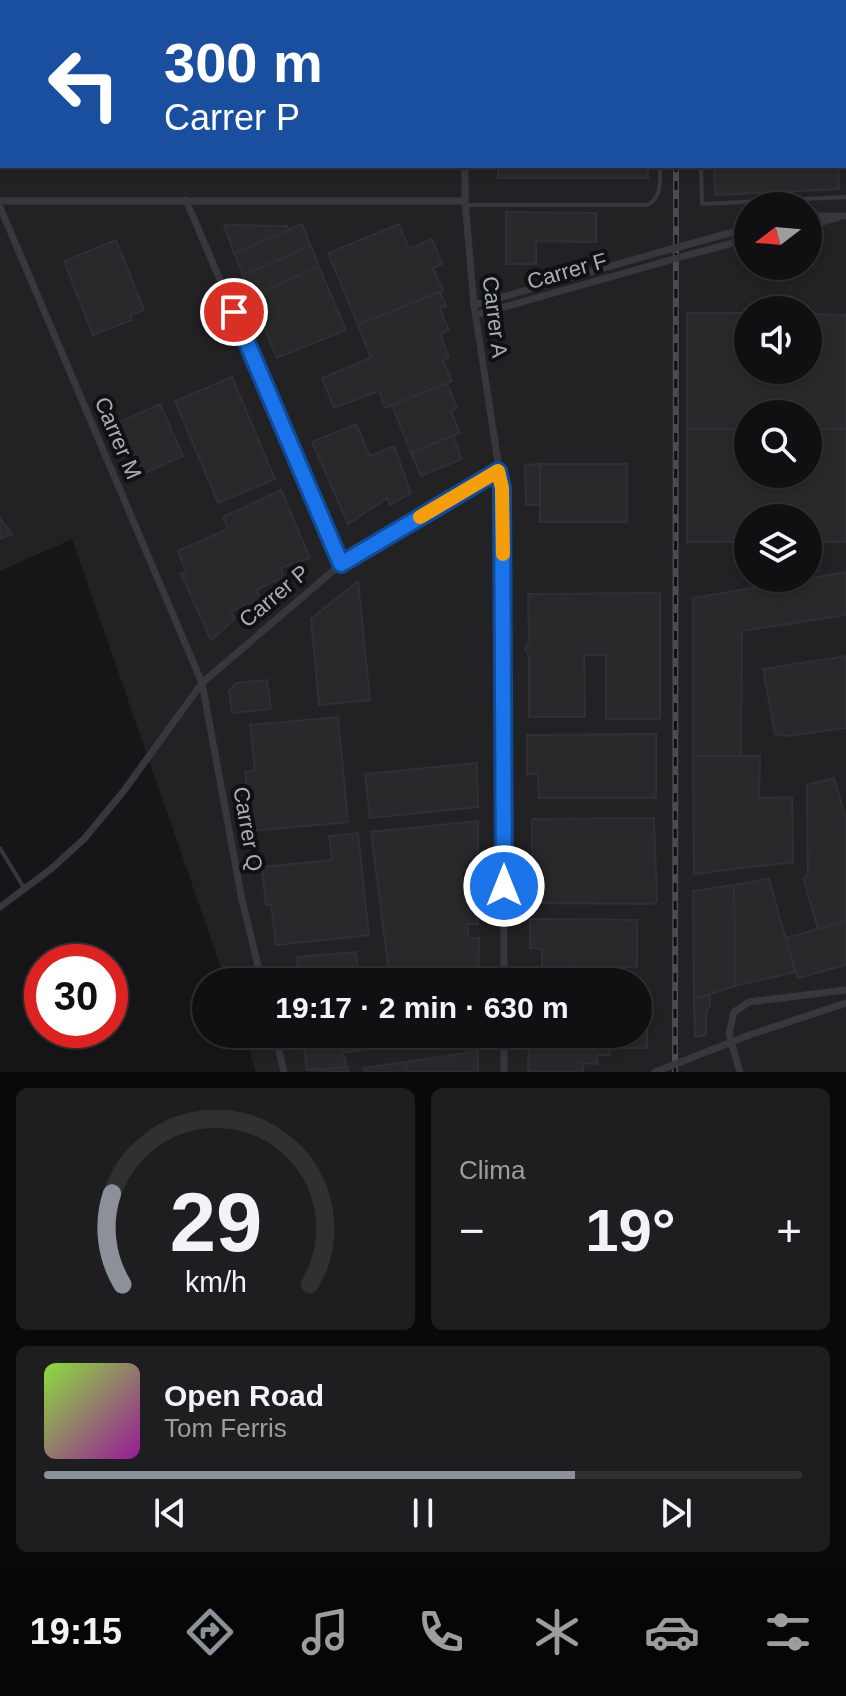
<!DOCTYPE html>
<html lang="es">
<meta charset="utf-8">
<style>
:root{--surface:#101012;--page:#1e1e20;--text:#f1f3f6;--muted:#9c9d9f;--line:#303032;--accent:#8c9099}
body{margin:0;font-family:Helvetica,sans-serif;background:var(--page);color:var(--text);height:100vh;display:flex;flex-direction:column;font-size:30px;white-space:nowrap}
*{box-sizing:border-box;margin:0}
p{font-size:26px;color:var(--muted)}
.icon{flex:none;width:44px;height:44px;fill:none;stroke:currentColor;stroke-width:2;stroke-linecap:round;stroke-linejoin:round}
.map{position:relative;height:1072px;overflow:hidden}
.side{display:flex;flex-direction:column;gap:16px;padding:16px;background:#09090a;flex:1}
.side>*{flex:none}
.guide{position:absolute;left:0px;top:0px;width:846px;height:168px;box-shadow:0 4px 12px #0003,0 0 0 2px var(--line);background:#1a4fa0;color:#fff;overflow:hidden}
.needle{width:52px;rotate:254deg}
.buttons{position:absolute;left:734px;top:192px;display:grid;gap:16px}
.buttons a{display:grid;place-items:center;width:88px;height:88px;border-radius:50%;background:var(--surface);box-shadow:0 4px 12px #0003,0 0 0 2px var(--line);font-size:40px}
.speed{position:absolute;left:24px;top:944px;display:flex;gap:16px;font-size:40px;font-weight:700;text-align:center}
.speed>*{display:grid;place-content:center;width:104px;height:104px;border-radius:50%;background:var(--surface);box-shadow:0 4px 12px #0003,0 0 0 2px var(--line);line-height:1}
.speed .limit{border:12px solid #d22;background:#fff;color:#111}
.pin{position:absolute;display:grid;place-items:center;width:68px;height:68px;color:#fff;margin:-34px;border:4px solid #fff;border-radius:50%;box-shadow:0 2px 8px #0007}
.me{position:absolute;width:88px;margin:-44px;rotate:0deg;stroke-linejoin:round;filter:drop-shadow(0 0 6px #0008)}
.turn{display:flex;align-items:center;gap:28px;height:168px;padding:0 32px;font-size:36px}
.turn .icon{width:104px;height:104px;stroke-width:2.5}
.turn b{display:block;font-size:56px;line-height:68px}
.big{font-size:60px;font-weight:800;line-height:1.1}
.side .card{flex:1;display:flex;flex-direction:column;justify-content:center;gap:12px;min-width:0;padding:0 28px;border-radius:12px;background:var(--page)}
.side .dial{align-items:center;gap:0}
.dial svg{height:208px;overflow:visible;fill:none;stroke:var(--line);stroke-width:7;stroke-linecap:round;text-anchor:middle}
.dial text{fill:var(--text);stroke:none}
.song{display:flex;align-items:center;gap:24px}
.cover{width:96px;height:96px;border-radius:12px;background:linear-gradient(135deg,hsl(90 70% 55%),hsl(300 70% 35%))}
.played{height:8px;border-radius:4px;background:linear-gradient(90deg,var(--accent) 70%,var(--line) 70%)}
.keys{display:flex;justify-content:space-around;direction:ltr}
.heat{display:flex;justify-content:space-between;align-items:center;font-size:44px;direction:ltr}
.side .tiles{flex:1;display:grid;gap:16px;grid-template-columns:1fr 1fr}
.card:last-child{grid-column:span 2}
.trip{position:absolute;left:192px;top:968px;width:460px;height:80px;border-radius:40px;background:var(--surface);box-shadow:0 4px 12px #0003,0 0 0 2px var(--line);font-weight:800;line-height:80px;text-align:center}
.menu{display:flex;height:128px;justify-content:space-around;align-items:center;background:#060607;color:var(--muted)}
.menu .icon{width:56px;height:56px}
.menu .selected{color:var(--accent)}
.menu b{font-size:36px;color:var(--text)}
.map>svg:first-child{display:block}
.built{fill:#222225;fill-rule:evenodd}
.building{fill:#29292c;stroke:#303034;stroke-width:2}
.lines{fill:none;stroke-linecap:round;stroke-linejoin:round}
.service{stroke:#37383d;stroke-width:4}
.minor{stroke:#37383d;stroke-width:7}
.rail-casing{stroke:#4a4c52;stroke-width:6}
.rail{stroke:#111113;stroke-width:3;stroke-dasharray:9;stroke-linecap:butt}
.minor-bridge{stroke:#37383d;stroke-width:7}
.route-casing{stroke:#114b97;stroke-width:20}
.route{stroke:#1a73e8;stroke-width:14}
.slow{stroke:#f59e0b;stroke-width:14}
.labels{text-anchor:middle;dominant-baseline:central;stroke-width:8;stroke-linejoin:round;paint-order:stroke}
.street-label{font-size:22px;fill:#a8adb8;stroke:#111113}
</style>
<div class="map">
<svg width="846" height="1072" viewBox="0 0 846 1072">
<rect width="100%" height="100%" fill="#161618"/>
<path class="built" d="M0,0h846v1072h-590l-12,-38h394v-52h-412l-154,-443 -72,32zM2,2h842v164h-842zM748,206h60v60h-60zM748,310h60v60h-60zM748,414h60v60h-60zM748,518h60v60h-60z"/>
<g class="building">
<polygon points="0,0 185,0 186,2 2,2 0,137"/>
<rect x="547" y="0" width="109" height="2"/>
<rect x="705" y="0" width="126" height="2"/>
<rect x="498" y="166" width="150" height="12"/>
<polygon points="714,166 838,166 839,189 715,195"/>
<polygon points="506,212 596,213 596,242 536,241 536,264 506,264"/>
<polygon points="302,224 311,246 243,275 234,253"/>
<polygon points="399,224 409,249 432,239 442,264 433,268 443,290 358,325 328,253"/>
<polygon points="224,225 287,226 289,230 234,253"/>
<polygon points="116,240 144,310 130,315 132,320 93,335 64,261"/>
<polygon points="311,246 319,267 251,296 243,275"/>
<polygon points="319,267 346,330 277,358 251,296"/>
<polygon points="440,292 446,306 440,309 449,331 440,334 449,358 443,360 452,381 385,408 379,391 334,408 322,378 371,358 358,325"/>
<polygon points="687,313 748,313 748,370 808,370 808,314 846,315 846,429 808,429 808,414 748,414 748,429 687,429"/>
<polygon points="232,377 275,479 218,503 175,401"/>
<polygon points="447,383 457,408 451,411 460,433 411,453 392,405"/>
<polygon points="160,404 183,456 138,476 115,424"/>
<polygon points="356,424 370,456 394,446 411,493 390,505 387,498 348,524 312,442"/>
<polygon points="687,429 748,429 748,474 808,474 808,429 846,429 846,542 808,542 808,518 748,518 748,542 687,542"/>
<polygon points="453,436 462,459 421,476 411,453"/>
<rect x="540" y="464" width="87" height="58"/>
<polygon points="540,464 540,505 526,505 525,465"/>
<polygon points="281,490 310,558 281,568 284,577 256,590 261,599 231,611 235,619 211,640 181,574 186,572 178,551 228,529 223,517"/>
<polygon points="0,518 12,534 0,539"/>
<polygon points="846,572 846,615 742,631 741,756 693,756 693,598"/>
<polygon points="358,581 370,700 319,705 311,619"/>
<polygon points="660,593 660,719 606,719 606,655 584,655 585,717 529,717 529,656 525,649 529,641 528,594"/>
<polygon points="846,656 846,728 787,736 775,734 763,669"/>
<polygon points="267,680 271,709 232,713 229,691 236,683"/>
<polygon points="338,717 348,822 251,831 245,772 255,771 250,725"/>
<polygon points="656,734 656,798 539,798 538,774 527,774 527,735"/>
<polygon points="693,756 760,756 759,798 792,797 793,862 694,874"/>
<polygon points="477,763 478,807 370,818 365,774"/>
<polygon points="834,778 846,820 846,921 818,929 803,878 808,874 807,785"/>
<polygon points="654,818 657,901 653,904 533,903 532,819"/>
<polygon points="478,821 478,869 461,870 461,882 477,880 478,924 467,924 469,939 479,938 478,982 390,982 371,832"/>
<polygon points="358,833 369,935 276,945 271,904 266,905 262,867 332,860 329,836"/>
<polygon points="769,879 795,972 735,986 734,885"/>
<polygon points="734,885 735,986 694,999 693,891"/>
<polygon points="530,919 637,920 637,967 542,966 542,949 530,948"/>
<polygon points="846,921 846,965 798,978 786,938"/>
<polygon points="356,952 359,982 299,982 297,957"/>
<polygon points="710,994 710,1004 706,1015 706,1035 695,1037 694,999"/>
<polygon points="638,1001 641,1001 641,1022 647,1022 647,1048 610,1048 610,1055 597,1055 597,1064 583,1063 583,1071 577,1072 528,1072 529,1034 638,1034"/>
<polygon points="302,1034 376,1034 377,1041 370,1049 343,1053 347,1067 307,1070"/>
<polygon points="395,1034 467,1034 396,1041"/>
<polygon points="478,1051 478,1072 408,1072 405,1062"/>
<polygon points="405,1062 408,1072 365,1072 364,1068"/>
<polygon points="347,1067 349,1072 307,1070"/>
</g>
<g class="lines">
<g class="service">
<polyline points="698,0 698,2"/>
<polyline points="663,2 663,0"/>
<polyline points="701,166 702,204 846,197"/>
<path d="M465,205h182c15,-7 13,-24 13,-39"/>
<polyline points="0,848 24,888"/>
</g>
<g class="minor">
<polyline points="466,2 466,0"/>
<polyline points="465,166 465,201 474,305 502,488 504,982"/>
<polyline points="186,200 341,564"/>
<polyline points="0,201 465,201"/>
<polyline points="0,207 202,683 242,900 262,982"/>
<polyline points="808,216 846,216"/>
<polyline points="808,226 837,218"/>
<polyline points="686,245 748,228"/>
<polyline points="688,255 748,239"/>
<polyline points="474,305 664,251"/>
<polyline points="476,315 667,261"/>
<polyline points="0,907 51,869 84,839 123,792 202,683 341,564 498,471"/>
<polyline points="275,1034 284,1072"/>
<polyline points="504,1034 504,1072"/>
<polyline points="752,1034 846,1003"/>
<polyline points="740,1072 729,1034 734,1012 749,1002 846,990"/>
</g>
<g class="rail-casing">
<g id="rail">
<polyline points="676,2 676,0"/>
<polyline points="675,1072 676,166"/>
</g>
</g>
<use href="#rail" class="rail"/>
<g class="minor-bridge">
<polyline points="664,251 686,245"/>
<polyline points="667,261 688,255"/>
<polyline points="655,1072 752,1034"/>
</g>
</g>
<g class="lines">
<g class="route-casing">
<polyline id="route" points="234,312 341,564 498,471 502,488 504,886"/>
</g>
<use href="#route" class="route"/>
<polyline class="slow" points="420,517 498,471 502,488 503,554"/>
</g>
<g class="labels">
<g class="street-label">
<text transform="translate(567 271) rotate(-16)">Carrer F</text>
<text transform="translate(495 317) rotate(83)">Carrer A</text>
<text transform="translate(118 438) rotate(67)">Carrer M</text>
<text transform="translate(274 596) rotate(-40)">Carrer P</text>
<text transform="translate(248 829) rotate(80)">Carrer Q</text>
</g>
</g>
</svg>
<div class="buttons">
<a><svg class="needle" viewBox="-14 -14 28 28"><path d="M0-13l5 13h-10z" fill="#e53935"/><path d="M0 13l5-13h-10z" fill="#9c9d9f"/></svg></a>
<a><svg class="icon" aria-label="sound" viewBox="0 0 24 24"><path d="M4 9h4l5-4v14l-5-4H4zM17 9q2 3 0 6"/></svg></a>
<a><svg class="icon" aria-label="search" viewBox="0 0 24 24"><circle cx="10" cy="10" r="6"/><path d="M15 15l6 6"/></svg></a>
<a><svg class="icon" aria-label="layers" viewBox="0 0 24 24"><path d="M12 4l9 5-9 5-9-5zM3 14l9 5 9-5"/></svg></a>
</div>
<div class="speed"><div class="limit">30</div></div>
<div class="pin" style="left:234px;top:312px;background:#d93025"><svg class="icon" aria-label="arrive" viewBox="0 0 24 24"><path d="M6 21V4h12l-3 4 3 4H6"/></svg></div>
<svg class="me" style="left:504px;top:886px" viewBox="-20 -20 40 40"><circle r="17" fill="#1a73e8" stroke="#fff" stroke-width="3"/><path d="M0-11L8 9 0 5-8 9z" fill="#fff"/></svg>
<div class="trip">19:17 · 2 min · 630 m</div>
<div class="guide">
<div class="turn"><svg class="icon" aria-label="left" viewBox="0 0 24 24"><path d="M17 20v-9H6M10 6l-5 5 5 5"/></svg><div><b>300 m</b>Carrer P</div></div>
</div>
</div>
<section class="side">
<div class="tiles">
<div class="card dial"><svg viewBox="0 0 100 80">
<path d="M14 69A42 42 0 1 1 86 69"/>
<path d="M14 69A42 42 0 0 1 10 34" stroke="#8c9099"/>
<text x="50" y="56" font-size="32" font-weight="700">29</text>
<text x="50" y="72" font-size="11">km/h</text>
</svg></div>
<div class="card"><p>Clima</p>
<div class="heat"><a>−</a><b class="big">19°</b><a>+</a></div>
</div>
<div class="card">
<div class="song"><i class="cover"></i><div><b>Open Road</b><p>Tom Ferris</p></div></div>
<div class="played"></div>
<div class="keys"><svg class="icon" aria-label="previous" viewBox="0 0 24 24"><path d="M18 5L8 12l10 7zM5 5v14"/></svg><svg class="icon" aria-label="pause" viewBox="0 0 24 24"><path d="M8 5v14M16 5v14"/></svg><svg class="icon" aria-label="next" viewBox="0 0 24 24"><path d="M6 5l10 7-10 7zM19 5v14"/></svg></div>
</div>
</div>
</section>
<nav class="menu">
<b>19:15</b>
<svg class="icon selected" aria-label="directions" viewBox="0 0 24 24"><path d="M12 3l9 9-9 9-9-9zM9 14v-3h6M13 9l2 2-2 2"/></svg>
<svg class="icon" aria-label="music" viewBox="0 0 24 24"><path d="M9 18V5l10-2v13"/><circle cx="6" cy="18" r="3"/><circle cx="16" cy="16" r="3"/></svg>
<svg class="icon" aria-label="phone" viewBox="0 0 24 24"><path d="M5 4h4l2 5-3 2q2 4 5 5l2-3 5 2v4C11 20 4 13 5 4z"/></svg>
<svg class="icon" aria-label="climate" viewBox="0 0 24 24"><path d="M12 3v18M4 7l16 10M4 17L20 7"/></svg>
<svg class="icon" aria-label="car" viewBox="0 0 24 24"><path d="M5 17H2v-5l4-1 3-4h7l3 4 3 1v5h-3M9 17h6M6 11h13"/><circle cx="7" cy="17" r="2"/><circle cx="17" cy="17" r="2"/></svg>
<svg class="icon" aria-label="filters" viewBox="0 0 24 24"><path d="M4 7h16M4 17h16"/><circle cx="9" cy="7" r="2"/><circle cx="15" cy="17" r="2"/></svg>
</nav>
